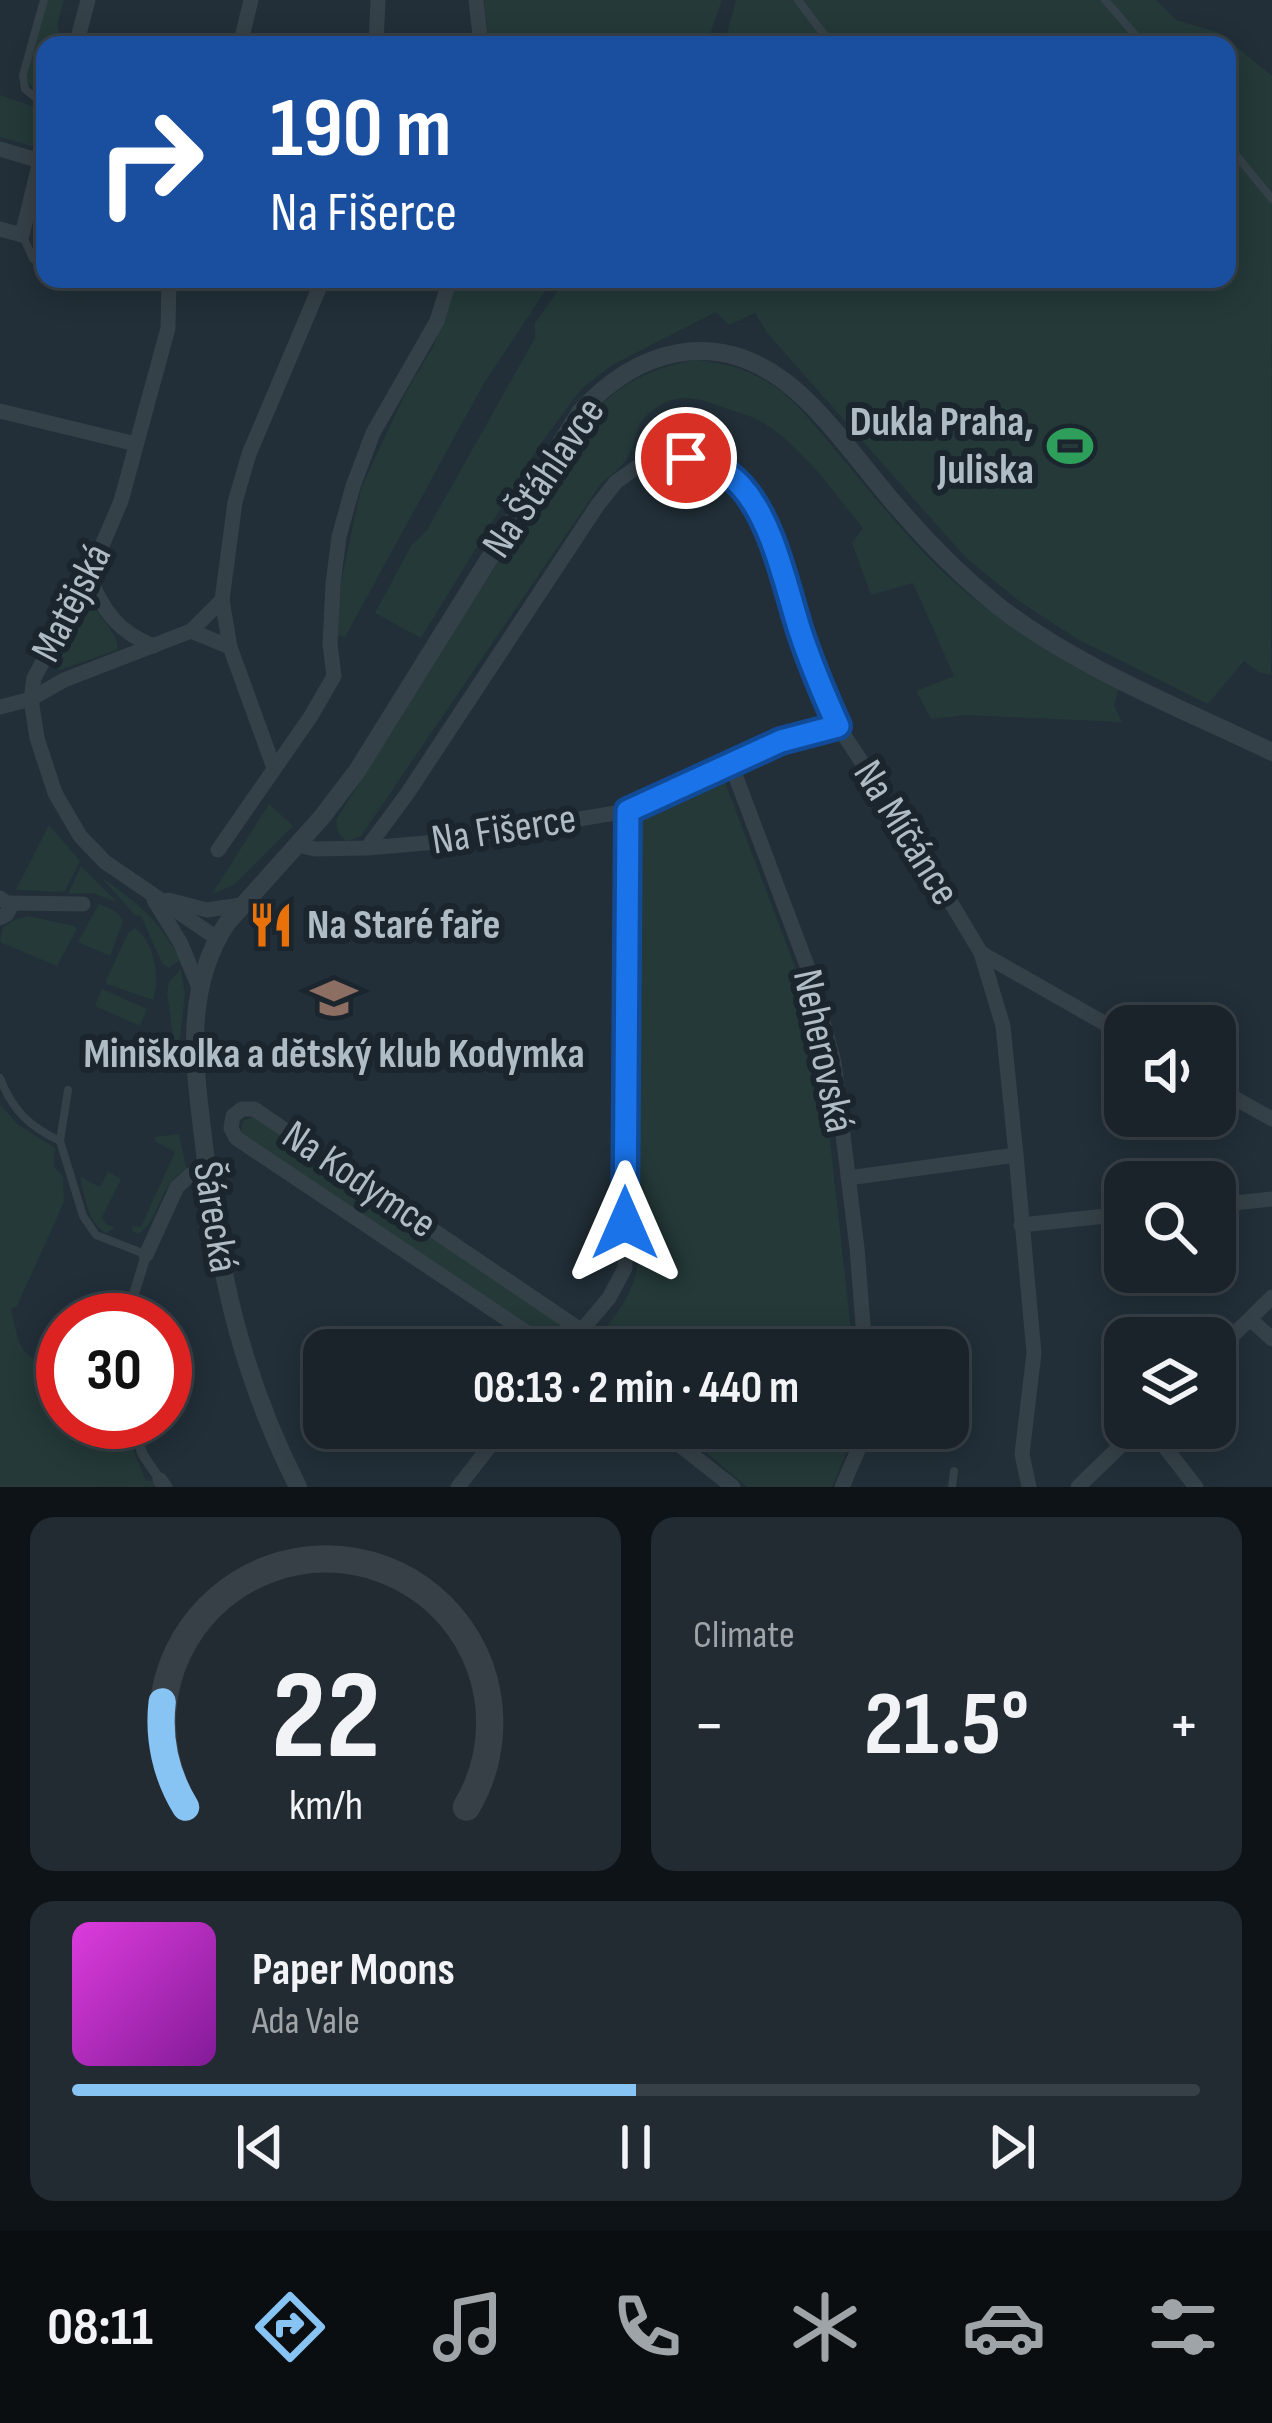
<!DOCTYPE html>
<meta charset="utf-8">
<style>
:root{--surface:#1a232a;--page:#232b32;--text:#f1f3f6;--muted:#9fa4a8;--line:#384047;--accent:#87c3f3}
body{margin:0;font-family:"Sofia Sans Condensed",sans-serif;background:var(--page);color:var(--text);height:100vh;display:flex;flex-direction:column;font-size:45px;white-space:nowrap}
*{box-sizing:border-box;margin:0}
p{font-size:39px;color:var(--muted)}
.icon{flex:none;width:66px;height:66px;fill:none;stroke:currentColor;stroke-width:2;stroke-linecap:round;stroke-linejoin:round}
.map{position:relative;height:1487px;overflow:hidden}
.sheet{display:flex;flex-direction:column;gap:30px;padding:30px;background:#0e1317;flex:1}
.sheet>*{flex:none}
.banner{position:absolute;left:36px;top:36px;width:1200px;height:252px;border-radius:24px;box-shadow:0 6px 30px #0003,0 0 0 3px var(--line);background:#1a4fa0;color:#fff;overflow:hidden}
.fabs{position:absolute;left:1104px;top:1005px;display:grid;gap:24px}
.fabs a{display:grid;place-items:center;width:132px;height:132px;border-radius:24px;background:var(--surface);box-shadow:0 6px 30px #0003,0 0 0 3px var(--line);font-size:60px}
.speed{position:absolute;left:36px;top:1293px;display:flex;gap:24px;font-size:60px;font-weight:700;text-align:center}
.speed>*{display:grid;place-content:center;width:156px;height:156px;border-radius:50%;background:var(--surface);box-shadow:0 6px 30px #0003,0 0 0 3px var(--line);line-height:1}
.speed .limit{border:18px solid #d22;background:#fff;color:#111}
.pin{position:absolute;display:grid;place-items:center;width:102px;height:102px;color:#fff;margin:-51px;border:6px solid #fff;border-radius:50%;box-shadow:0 3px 12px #0007}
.me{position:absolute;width:132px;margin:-66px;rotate:0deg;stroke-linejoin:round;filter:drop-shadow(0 0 9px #0008)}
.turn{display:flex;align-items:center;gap:42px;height:252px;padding:0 36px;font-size:54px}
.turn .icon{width:156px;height:156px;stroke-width:2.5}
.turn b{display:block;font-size:84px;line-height:102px}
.big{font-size:90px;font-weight:700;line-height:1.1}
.sheet .tile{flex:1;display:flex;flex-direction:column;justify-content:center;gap:18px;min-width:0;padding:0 42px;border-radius:24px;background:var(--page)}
.sheet .dial{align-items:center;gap:0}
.dial svg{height:312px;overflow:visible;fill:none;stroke:var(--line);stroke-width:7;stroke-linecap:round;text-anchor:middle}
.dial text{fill:var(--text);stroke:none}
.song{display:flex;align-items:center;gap:36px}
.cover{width:144px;height:144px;border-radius:18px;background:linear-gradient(135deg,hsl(300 70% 55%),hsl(290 70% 35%))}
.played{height:12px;border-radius:6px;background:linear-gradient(90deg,var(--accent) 50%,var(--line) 50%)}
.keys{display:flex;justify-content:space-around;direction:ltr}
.heat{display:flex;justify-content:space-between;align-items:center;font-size:66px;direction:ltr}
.sheet .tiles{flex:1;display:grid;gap:30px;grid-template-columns:1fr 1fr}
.tile:last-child{grid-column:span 2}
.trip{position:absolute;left:303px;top:1329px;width:666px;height:120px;border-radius:24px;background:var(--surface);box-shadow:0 6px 30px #0003,0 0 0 3px var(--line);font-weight:700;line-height:120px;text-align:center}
.tabs{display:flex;height:192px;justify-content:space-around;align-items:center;background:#0a0e11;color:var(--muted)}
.tabs .icon{width:84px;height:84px}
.tabs .on{color:var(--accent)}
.tabs b{font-size:54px;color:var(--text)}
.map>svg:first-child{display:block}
.green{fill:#243938}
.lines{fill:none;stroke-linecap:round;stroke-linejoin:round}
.service{stroke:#354148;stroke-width:8}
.pedestrian{stroke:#354148;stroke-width:10}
.minor{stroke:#354148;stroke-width:15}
.tertiary{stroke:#354148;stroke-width:18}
.route-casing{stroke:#114b97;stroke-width:30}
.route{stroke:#1a73e8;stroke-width:21}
.labels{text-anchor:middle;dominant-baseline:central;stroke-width:12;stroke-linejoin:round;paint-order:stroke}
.poi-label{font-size:42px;font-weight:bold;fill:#b0bcc5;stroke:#1b252d;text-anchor:end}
.street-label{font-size:42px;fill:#b0bcc5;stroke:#1b252d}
</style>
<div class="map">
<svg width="1272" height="1487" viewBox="0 0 1272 1487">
<rect width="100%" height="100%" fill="#222f38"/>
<g class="green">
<polygon points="47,0 64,0 57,25 62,43 45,45 45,90 37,91 28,83 27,77"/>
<polygon points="484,0 722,0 706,45 489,45"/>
<polygon points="736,0 1156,0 1176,20 1220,33 1272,76 1271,675 1258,672 1244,661 1208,704 1077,639 1019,601 966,558 768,334 755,313 729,325 716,312 612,365 581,389 539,446 421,638 375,613 411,546 427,530 535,338 535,323 566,279 1227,279 1227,45 724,45"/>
<polygon points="0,95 45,111 45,138 31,146 0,137"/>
<polygon points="457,279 553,279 483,385 345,637 335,635 340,587 361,488 406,392 433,347"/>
<path d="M696,360c28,2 54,10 78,26 22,15 40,39 58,60 35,42 70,86 110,125 53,49 112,85 177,118l-5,16 8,17 -156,-7 -35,4 -15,-28 38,-15 -41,-93 -42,12 -19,-52 11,-15c-31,-37 -60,-82 -103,-107 -11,-6 -24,-9 -35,-13 -31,-11 -50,-17 -78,7 -11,10 -10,21 -15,33 -6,16 -16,24 -30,34l-241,354 -13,5c-10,-4 -11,-10 -12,-21l253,-403c30,-33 63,-50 107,-57z"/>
<path d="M88,603l4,1c8,15 28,31 25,46l-57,20 -5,-2 -4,-10 28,-52z"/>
<path d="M723,777l74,195 26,103 30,275h-265c22,-28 44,-50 50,-86l1,-447z"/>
<polygon points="269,804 293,826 234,885 212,894"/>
<polygon points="49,825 80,861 64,892 16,890"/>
<polygon points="81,866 118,903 93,893 68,894"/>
<path d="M101,877c34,24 61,45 79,83l-11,8 -7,-5 -21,-47 -6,-1z"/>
<path d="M99,904c10,4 19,6 24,17l-13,35 -32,-14z"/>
<polygon points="28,916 74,926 77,929 57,966 0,942 3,927 14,920"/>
<path d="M135,928c19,14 26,49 18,72l-46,-16 -1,-3 22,-48z"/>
<polygon points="181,969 185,994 177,1064 167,993 169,982"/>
<polygon points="102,989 147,1009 140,1026 95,1006"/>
<path d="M0,1104l17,20 38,24 -1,19 9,9 1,26 -47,104 -6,3c10,43 7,48 52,60v53h59l24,59h6l3,6h-155z"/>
<polygon points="254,1116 565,1327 564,1338 553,1343 243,1136 241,1131 243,1121"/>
<path d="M179,1134l7,34c-29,19 -26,53 -48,66l-5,-2 -1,-6 9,1 34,-75 -19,-10 -2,-5z"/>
<path d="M108,1172l13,7 -19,38 4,7 9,4 -9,5c-18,-10 -21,-36 -26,-56l20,10z"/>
<polygon points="677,1428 852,1428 849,1446 832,1487 747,1487"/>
</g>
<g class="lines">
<g class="service">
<polyline points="44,0 23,75 25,89 36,98 45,99"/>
<polyline points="798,0 832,45"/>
<polyline points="1105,0 1144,45"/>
<polyline points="1227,144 1272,199"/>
<polyline points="23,236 33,259"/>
<path d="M0,1078c12,32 30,49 60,63"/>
<polyline points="68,1090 60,1141 83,1216 96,1235 145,1254"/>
<polyline points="952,1487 954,1471"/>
</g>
<g class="pedestrian">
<polyline points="126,1320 146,1255"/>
<polyline points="131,1422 143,1455 160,1480"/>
</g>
<g class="minor">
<polyline points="476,0 481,45"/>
<polyline points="76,45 88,0"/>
<polyline points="240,45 251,0"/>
<polyline points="376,45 378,0"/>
<polyline points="0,149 40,161 45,157"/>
<polyline points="0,229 22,235 40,161"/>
<polyline points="169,279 168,328 121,501 89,576 34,678 31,699 37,738 55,793 80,836 105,862 218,939"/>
<polyline points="0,411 136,444"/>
<path d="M89,576c13,34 30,57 65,70"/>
<polyline points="191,631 230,647"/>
<polyline points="0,707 31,699 64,680 191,631 222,600"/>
<polyline points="731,764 809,971 834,1062 857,1248 865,1350"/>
<polyline points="274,768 230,647 222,600 235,502 249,454 323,279"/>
<polyline points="298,845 315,849 367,848 437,842 628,811 781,741 838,726"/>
<polyline points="367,848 407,794 597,506 616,482 637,467 658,460 685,458 712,462 745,490 761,514 815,676 838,726 917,846 981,953 1003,1026 1016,1155 1034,1353 1022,1454 1029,1487"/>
<polyline points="218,850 311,716 334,676 330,644 333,584 339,537 353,486 373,433 437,321 450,279"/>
<polyline points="0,898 11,906 7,914 0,918"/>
<polyline points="154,900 180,942 200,990"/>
<polyline points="168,900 207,910 241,905"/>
<polyline points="10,903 83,904"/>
<polyline points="981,953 1125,1035"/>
<polyline points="1215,1087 1272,1119"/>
<polyline points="848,1178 1016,1155"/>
<polyline points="1215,1205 1272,1199"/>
<polyline points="1021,1225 1125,1214"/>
<polyline points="146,1255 177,1187 190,1175 207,1170"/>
<polyline points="1250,1319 1272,1339"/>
<polyline points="553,1350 236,1138 231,1128 233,1116 242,1109 254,1109 582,1331"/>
<polyline points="565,1350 609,1298 625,1268 628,811"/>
<polyline points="1215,1353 1272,1297"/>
<polyline points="658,1428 733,1487"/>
<polyline points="1150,1428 1196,1487"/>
<polyline points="160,1480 165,1487"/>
<polyline points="458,1487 504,1428"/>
<polyline points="842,1487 862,1441 863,1428"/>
<polyline points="1078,1487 1139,1428"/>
</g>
<path class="tertiary" d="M298,1487c-58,-115 -79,-215 -94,-342 -9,-76 -22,-154 23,-222l95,-106 35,-46 224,-360c56,-61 132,-83 203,-30 42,31 81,90 116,129 30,35 62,67 98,96 78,61 185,103 274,146"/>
</g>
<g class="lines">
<g class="route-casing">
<path id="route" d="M625,1223l3,-412 153,-70 57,-15c-14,-31 -27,-62 -38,-95 -14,-44 -27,-110 -59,-145 -17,-18 -31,-24 -55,-28"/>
</g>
<use href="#route" class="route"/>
</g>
<defs>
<g id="stadium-bare" transform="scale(3.6)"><path d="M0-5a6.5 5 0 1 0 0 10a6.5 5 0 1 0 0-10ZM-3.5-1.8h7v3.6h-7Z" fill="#2e9e5b" stroke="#1b252d" stroke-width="2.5" paint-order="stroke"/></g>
<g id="restaurant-bare" transform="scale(3.6)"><path d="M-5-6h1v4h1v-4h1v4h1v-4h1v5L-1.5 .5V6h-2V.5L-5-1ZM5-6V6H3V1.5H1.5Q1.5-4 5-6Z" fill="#e8710a" stroke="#1b252d" stroke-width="2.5" paint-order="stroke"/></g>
<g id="school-bare" transform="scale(3.6)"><path d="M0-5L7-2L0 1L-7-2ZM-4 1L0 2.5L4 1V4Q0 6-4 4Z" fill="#8d6e63" stroke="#1b252d" stroke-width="2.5" paint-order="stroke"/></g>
</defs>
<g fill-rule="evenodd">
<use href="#stadium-bare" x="1070" y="446"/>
<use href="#restaurant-bare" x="271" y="925"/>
<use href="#school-bare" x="334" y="998"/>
</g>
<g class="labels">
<g class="poi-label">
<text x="1034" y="422">Dukla Praha,<tspan x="1034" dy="48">Juliska</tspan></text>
<text x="307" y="925" text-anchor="start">Na Staré faře</text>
<text x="334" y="1054" text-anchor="middle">Miniškolka a dětský klub Kodymka</text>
</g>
<g class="street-label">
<text transform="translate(544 478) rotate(-56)">Na Šťáhlavce</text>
<text transform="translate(72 603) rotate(-63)">Matějská</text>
<text transform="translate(504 830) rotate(-9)">Na Fišerce</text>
<text transform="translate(906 833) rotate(58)">Na Míčánce</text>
<text transform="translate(823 1051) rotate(78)">Neherovská</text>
<text transform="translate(359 1180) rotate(34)">Na Kodymce</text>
<text transform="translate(215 1217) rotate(81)">Šárecká</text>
</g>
</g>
</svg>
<div class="fabs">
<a><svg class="icon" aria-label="sound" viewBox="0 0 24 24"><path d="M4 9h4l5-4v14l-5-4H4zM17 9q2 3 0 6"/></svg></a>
<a><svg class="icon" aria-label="search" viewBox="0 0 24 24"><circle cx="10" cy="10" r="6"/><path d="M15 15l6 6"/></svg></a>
<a><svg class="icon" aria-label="layers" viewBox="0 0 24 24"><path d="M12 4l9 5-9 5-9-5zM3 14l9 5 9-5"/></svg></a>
</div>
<div class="speed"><div class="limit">30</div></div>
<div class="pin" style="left:686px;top:458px;background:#d93025"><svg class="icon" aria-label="arrive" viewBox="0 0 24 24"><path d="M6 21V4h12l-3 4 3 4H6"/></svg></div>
<svg class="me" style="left:625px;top:1223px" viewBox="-20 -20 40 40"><path d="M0-17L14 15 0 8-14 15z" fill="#1a73e8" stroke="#fff" stroke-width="4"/></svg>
<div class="trip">08:13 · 2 min · 440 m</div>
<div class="banner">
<div class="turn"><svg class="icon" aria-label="right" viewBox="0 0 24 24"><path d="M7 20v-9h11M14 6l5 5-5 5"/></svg><div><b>190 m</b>Na Fišerce</div></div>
</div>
</div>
<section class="sheet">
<div class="tiles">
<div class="tile dial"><svg viewBox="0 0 100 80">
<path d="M14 69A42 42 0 1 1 86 69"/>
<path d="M14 69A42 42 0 0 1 8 42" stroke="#87c3f3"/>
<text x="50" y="56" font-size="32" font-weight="700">22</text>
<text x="50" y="72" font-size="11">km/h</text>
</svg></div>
<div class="tile"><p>Climate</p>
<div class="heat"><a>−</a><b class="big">21.5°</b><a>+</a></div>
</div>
<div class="tile">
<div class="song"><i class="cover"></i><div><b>Paper Moons</b><p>Ada Vale</p></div></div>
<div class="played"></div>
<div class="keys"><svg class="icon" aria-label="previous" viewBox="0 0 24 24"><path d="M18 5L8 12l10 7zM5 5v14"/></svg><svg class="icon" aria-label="pause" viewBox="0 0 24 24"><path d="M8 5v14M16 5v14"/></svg><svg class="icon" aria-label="next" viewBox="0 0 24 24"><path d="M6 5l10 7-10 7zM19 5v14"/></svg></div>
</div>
</div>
</section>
<nav class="tabs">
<b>08:11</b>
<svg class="icon on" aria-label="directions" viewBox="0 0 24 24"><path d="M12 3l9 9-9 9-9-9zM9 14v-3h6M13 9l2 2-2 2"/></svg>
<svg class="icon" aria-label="music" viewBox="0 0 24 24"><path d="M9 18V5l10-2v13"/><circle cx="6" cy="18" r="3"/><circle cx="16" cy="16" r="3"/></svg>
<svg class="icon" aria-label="phone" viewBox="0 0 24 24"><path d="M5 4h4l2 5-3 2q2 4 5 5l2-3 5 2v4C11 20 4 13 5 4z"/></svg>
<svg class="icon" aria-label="climate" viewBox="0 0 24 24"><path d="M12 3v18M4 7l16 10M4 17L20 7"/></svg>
<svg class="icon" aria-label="car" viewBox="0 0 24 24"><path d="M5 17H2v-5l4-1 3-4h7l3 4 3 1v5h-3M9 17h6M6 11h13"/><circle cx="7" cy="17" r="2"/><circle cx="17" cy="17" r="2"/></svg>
<svg class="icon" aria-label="filters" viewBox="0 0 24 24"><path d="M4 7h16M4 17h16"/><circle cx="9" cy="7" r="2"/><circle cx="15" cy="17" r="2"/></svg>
</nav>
